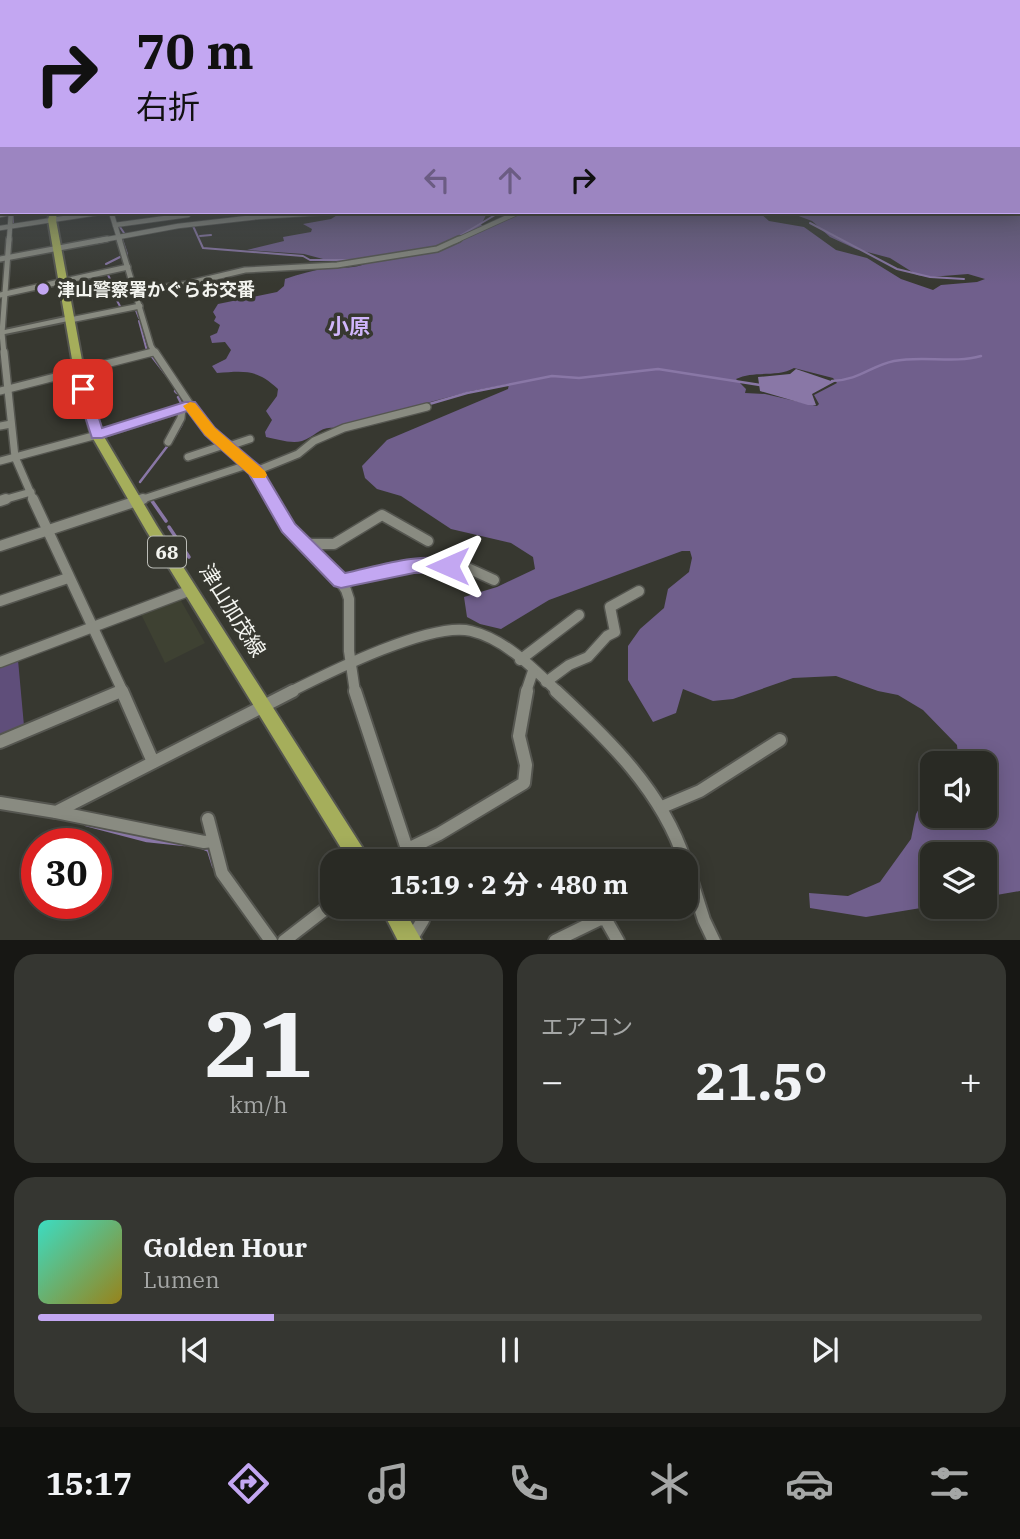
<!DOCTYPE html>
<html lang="ja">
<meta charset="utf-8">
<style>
:root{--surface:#292a24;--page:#353631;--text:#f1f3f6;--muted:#a5a7a6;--line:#454641;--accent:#c3a7f2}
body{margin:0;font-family:"IBM Plex Serif","Noto Sans JP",serif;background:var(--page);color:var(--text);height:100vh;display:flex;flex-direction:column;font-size:26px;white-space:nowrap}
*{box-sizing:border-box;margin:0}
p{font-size:23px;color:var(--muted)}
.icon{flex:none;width:38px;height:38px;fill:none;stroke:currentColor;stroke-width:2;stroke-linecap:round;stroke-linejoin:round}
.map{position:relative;height:940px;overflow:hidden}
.panel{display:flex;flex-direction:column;gap:14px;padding:14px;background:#171714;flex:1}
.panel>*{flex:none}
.banner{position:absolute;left:0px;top:0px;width:1020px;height:214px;box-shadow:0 4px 18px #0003,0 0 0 2px var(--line);background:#c3a7f2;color:#111;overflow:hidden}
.tools{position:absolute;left:920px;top:751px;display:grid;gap:14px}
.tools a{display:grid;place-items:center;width:77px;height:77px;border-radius:14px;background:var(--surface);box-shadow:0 4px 18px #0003,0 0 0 2px var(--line);font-size:35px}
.speed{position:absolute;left:21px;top:828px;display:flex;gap:14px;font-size:35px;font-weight:700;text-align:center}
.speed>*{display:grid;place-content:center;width:91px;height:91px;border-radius:50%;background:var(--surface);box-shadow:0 4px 18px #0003,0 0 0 2px var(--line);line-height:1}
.speed .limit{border:10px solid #d22;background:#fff;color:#111}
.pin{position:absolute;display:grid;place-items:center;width:60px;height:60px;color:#fff;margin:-30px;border-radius:14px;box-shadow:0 4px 10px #0006}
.me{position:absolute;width:77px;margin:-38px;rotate:270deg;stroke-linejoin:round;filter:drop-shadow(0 0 5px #0008)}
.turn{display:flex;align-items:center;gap:24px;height:147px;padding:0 21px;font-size:32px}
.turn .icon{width:91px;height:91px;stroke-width:2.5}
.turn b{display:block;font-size:49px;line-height:60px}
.lanes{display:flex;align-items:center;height:66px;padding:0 21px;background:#0003;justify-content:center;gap:35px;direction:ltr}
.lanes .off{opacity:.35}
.big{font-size:52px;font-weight:700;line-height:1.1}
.panel .card{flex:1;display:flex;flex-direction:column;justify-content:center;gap:10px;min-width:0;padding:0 24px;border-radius:21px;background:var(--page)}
.panel .dial{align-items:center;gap:0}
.dial b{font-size:91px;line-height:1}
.song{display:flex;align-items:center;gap:21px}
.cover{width:84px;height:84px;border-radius:10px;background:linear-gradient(135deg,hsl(170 70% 55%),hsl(50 70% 35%))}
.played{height:7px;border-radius:4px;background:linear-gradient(90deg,var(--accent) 25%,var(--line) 25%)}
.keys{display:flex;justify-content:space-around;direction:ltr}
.heat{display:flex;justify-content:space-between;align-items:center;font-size:38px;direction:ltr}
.panel .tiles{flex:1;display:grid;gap:14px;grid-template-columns:1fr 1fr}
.card:last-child{grid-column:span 2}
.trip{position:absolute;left:320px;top:849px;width:378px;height:70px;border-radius:21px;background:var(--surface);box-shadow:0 4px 18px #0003,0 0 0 2px var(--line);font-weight:700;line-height:70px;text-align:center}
.menu{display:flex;height:112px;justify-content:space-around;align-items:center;background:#10110e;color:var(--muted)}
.menu .icon{width:49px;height:49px}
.menu .on{color:var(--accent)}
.menu b{font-size:32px;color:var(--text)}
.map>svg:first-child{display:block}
.built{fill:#3e4132}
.green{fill:#5f4e7a}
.forest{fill:#705f8c;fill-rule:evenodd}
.water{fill:#8977a6}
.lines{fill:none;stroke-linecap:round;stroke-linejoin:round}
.stream-far3{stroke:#8977a6;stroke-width:2}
.stream-far2{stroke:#8977a6;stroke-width:2.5}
.stream-far1{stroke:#8977a6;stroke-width:3.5}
.stream{stroke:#8977a6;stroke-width:4.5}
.street-far4-casing{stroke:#555650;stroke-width:6}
.street-far3-casing{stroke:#555650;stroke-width:8}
.street-far2-casing{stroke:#555650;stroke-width:10}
.street-far1-casing{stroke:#555650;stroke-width:13}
.street-casing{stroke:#555650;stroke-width:16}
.secondary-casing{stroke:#555650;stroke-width:4}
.primary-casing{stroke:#555650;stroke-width:4}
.highway-casing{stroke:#555650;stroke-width:4}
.street-far4{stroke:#898b81;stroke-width:4.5}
.street-far3{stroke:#898b81;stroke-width:5}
.street-far2{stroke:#898b81;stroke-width:7}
.street-far1{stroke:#898b81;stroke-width:10}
.street{stroke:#898b81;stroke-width:12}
.secondary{fill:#898b81;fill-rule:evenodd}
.primary{fill:#a5ae5b;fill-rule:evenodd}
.highway{fill:#b7c641;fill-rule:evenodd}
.route{fill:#c3a7f2;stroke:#7f6d9d;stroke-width:2}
.slow{fill:#f59e0b}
.poi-dot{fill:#c3a7f2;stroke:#373830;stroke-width:2.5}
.labels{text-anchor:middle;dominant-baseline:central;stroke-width:7;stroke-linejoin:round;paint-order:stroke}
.far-poi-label{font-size:18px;font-weight:bold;fill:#f3f4ef;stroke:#373830;text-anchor:start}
.shield{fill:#373830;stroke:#bbbcb6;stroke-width:2}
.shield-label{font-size:19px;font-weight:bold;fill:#f3f4ef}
.far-quarter-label{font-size:21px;font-weight:bold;fill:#d0b6fb;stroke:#373830}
.street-label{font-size:21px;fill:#f3f4ef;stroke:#373830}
</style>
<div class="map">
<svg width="1020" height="941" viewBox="0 0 1020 941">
<rect width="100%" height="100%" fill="#373830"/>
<polygon class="built" points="180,599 205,643 165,663 141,614"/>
<polygon class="green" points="18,660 24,726 0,736 0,667"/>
<path class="forest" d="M1018,154h2v737l-35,6v-43h-52v52l-67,11 -56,-9 -1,-15 39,3 32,-14 31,-43 5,-25 17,-30v32h52v-53h-34l7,-7 -1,-11 -34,-35 -25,-15 -20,-4 -42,-15 -43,2 -60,21 -20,2 -30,-12 -7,24 -23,9 -25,-42v-34l12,-17 24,-21 4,-19 21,-17 3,-14 -2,-7h-8l-133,49 -48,29 -21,-5 -13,-7 -3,-20 33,-10 38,-18 -2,-12 -22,-14 -60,-14 -50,-33 -24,-7 -12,-11 -3,-12 25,-26 121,-51 1,-5 -38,7 -137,37c-14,-2 -19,9 -32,13 -11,3 -25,-2 -36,-4l-1,-5 7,-12 -6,-9 11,-15 1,-7c-21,-20 -33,-18 -61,-16l-5,-7 14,-7 5,-9 -6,-8 -13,1 -2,-7 7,-3 3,-8 -6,-4 2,-4 -3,-5 5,-8 59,-12 7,-6 1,-7c14,-5 29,-9 44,-11 14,-1 25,1 38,-5l-7,-4h-37l-19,-5 -57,-4 37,-9 -1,-4 28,-5 1,-3 -9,-5 28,-5 11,-7h149l-5,3 -5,10 4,1 38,-14h236l10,9 35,6 32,23 31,8 34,21 32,11 8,-5 36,-3 8,-3 -17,-5 -38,3 -13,-2 -27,-17 -34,-9 -26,-12 -18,-16 -24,-9h230zM794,368l39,10 4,5 -23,12 5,9 -2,2 -52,-12 -20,-1 1,-4 -10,-10c18,-9 41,-1 58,-11z"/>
<polygon class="water" points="796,369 834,382 812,394 816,405 808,405 760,391 758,377 790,374"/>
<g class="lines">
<g class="stream-far3">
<polyline points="13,212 13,225"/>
<polyline points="810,223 897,269 930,277 964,279"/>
<polyline points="193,226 203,248 303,256 310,260 350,260"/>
<polyline points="120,227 126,236"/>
<polyline points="200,236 211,235"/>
<polyline points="458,237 500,212"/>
<polyline points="122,239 127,254"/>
<polyline points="106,264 120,257"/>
<polyline points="107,273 114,287 114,294"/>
<polyline points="115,297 121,308"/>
<polyline points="135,308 139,318"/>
<polyline points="139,321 147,351"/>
</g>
<g class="stream-far2">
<polyline points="150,354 167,376"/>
<path d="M832,381c28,-1 38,-15 62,-20 29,-6 59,3 87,-5"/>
<polyline points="175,391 177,393"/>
<polyline points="178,397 182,405"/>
<polyline points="426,405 467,393 552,376 579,378 658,369 760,385"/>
<polyline points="175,436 182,424"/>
<polyline points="140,482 169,444"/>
</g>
<g class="stream-far1">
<polyline points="152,501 166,521"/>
<polyline points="169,527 189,557"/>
</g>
<g class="stream">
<polyline points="86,824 147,840 185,844"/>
<polyline points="202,847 209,850 214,866"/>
</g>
<g class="street-far4-casing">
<g id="street-far4">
<polyline points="111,212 120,241"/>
<polyline points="189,213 214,212"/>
<polyline points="0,215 10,213"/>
<polyline points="257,217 337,212"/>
<polyline points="115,225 188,215"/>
<polyline points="0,228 104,212"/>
<polyline points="9,241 11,212"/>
<polyline points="97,241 178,226 257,217 259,212"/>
<polyline points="455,241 519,212"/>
</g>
</g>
<g class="street-far3-casing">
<g id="street-far3">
<polyline points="119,239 151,346 156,354"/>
<polyline points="0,259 107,239"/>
<polyline points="136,291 186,284 245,270 337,265 437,249 459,239"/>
<polyline points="0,295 128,267"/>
<polyline points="70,320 140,306"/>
<polyline points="4,354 2,333 9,239"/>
<polyline points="146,354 154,352"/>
</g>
</g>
<g class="street-far2-casing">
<g id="street-far2">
<polyline points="4,352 15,457 34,501"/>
<polyline points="155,352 199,418 262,478 274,501"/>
<polyline points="0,391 153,352"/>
<polyline points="0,426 11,424"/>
<polyline points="168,442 181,418 182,408"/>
<polyline points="226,447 250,439"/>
<polyline points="188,457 224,445"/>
<polyline points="0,461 108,432 190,406"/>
<polyline points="256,471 298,454 314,441 344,428 427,407"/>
<polyline points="0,501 31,492"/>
<polyline points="137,501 247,465"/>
</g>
</g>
<g class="street-far1-casing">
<g id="street-far1">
<polyline points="33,499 123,692"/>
<polyline points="273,499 288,528 333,570 346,590 349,599 349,651 355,692"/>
<polyline points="0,501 6,499"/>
<polyline points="305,544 334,544 382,515 428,541"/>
<polyline points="0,546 143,499"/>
<polyline points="341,581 414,566 461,565 494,580"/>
<polyline points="0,601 68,578"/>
<polyline points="520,660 579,615"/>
<polyline points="0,662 191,590"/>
<polyline points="546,682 569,665 588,657 607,636 615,632 610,607 639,591"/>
<polyline points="118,692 121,691"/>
<path d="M290,692c38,-19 141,-71 181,-61 34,8 63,38 87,61"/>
<polyline points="526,692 533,671"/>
</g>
</g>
<g class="street-casing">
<g id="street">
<polyline points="122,691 153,762"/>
<polyline points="355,691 411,861"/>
<path d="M556,691c53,49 106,100 129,170"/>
<polyline points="0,742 121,691"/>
<polyline points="0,803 56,812 293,691"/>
<polyline points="662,807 700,791 780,740"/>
<polyline points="56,812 204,842 213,841"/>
<polyline points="208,819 222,873 271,941"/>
<polyline points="408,849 439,834 524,783 526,765 519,736 527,691"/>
<polyline points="686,863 704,920 714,941"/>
<polyline points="412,938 423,920 424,906"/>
<polyline points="284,941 332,904"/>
<polyline points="555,941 600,919 606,920 618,941"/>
</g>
</g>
<g class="secondary-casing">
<polygon id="secondary" points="70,316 73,316 73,320 0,335 0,331"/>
</g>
<g class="primary-casing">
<g id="primary">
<polygon points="50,212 57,212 56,220 84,371 103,435 157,526 371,861 349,861 147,532 91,435 74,371 48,220"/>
<polygon points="380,906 402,906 422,941 398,941"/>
</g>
</g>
<g class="highway-casing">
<polygon id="highway" points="0,171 2,171 0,176"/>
</g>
<use href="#street-far4" class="street-far4"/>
<use href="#street-far3" class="street-far3"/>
<use href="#street-far2" class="street-far2"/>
<use href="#street-far1" class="street-far1"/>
<use href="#street" class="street"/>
<use href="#secondary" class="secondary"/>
<use href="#primary" class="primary"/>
<use href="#highway" class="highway"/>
</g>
<linearGradient id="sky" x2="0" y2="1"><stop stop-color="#1e1f1a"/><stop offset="0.54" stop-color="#4d5359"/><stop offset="1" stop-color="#4d5359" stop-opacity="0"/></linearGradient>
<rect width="1020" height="285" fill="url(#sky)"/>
<path class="route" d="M83,385l7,4 12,39 83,-26h10l20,26 46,39 34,57 50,49c33,-7 76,-22 110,-12l2,5 -2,5 -41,2 -73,15 -7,-2 -52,-54 -33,-58 -44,-39 -18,-24 -85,27h-10l-16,-49z"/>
<polygon class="slow" points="190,402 195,403 215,428 265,471 267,475 265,478 253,478 205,435 183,406"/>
<circle class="poi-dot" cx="43" cy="289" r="7"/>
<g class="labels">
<g class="far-poi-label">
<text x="57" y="289">津山警察署かぐらお交番</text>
</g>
<rect class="shield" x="148" y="536.5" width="38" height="31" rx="5"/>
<g class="shield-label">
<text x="167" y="552">68</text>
</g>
<g class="far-quarter-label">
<text x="349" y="326">小原</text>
</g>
<g class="street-label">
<text transform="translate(233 610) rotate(58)">津山加茂線</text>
</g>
</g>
</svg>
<div class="tools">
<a><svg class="icon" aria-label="sound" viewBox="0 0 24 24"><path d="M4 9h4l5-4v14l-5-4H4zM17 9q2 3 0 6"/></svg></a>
<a><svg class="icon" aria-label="layers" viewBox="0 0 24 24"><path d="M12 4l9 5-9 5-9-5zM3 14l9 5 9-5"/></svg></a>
</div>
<div class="speed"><div class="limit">30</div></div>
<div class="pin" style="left:83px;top:389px;background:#d93025"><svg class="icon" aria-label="arrive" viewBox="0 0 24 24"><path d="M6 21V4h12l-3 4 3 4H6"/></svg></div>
<svg class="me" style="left:448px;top:566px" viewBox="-20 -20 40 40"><path d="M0-17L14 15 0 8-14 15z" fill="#c3a7f2" stroke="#fff" stroke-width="4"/></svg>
<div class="trip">15:19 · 2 分 · 480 m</div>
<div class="banner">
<div class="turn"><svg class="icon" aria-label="right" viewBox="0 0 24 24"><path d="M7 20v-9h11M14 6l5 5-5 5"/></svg><div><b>70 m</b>右折</div></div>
<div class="lanes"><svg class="icon off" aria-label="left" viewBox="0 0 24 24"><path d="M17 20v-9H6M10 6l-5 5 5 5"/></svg><svg class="icon off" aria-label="ahead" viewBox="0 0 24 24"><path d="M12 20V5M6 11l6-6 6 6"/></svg><svg class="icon" aria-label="right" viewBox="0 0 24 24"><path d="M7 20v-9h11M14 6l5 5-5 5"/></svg></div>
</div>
</div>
<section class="panel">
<div class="tiles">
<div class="card dial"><b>21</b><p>km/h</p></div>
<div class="card"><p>エアコン</p>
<div class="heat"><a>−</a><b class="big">21.5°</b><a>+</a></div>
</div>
<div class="card">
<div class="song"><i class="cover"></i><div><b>Golden Hour</b><p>Lumen</p></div></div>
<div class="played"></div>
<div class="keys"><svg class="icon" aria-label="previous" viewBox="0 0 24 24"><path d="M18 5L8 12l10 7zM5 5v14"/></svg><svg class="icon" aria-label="pause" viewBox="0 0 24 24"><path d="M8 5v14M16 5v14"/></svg><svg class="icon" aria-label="next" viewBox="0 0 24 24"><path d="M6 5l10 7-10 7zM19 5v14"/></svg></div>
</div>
</div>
</section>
<nav class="menu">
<b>15:17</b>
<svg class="icon on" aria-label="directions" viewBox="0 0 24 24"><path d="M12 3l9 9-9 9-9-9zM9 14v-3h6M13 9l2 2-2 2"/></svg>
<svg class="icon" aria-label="music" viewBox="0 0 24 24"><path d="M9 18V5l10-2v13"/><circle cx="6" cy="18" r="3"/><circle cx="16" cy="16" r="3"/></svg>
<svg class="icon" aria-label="phone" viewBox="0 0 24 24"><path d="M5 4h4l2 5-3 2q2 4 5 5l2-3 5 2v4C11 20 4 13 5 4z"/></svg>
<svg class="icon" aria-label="climate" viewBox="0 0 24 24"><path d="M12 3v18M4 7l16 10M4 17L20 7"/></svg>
<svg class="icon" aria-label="car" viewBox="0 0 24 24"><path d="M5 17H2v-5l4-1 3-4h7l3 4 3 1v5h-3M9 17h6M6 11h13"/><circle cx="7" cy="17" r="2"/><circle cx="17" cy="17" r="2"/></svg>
<svg class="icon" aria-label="filters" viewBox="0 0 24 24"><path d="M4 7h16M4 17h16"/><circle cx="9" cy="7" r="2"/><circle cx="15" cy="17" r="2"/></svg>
</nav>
